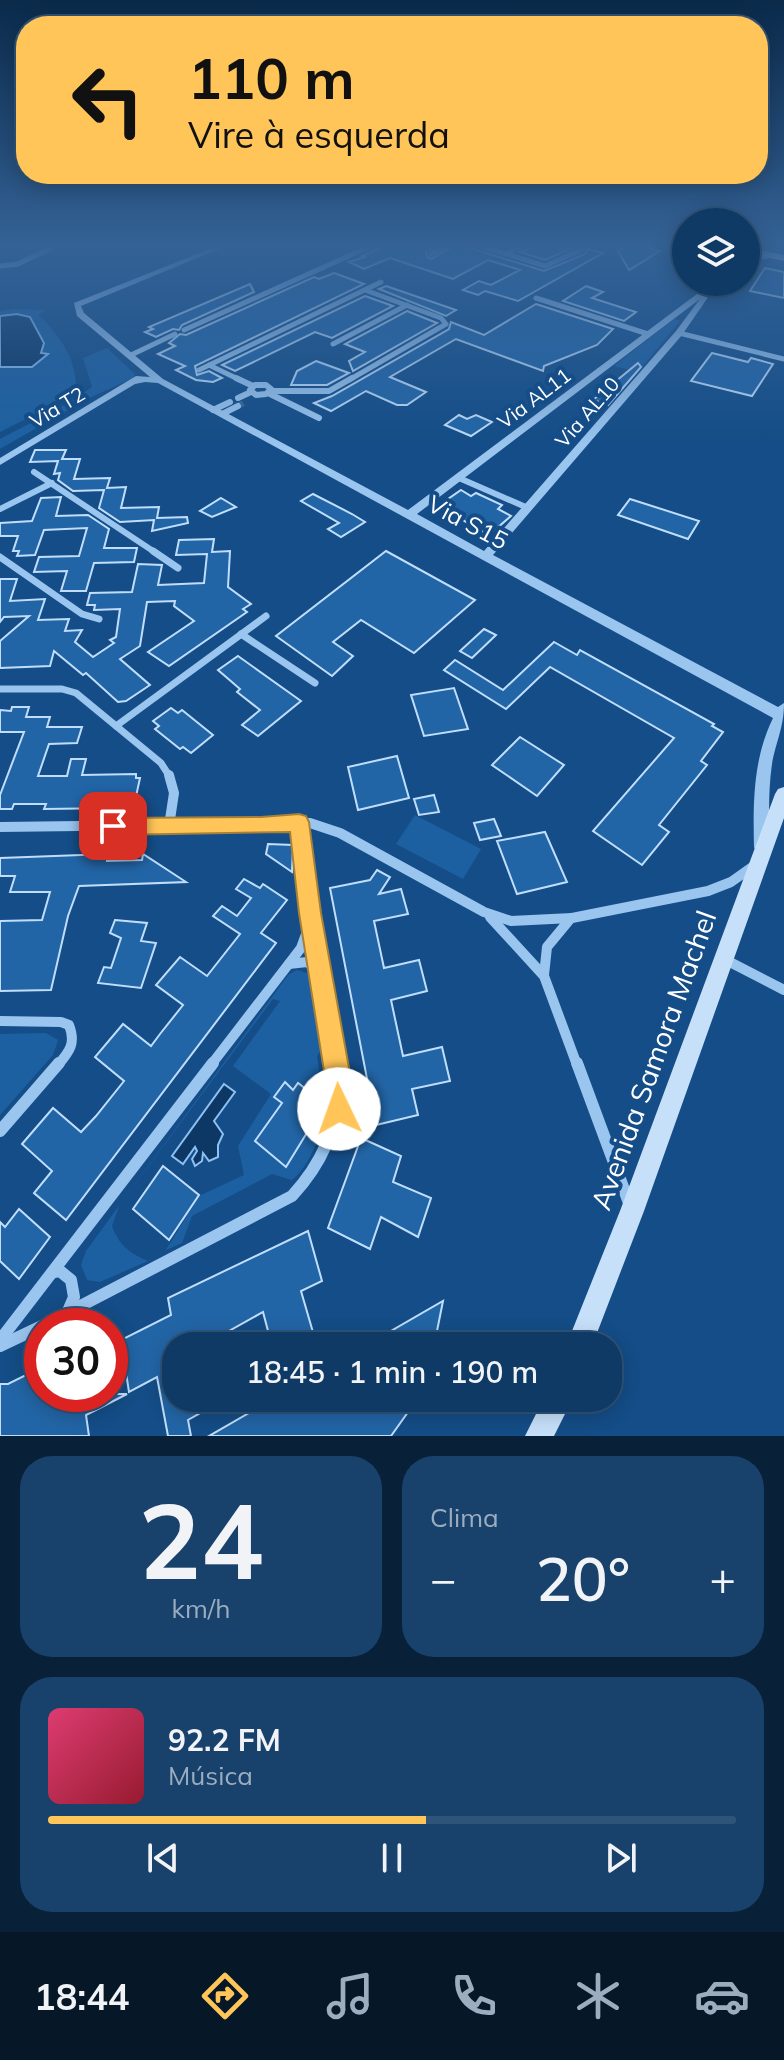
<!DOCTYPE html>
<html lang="pt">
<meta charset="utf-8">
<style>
:root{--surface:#0f3a65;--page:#18416b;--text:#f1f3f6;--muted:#9badbf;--line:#2f5479;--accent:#ffc558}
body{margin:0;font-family:Mulish,sans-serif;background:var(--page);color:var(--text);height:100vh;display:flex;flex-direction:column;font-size:30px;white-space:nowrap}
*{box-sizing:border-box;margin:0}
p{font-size:26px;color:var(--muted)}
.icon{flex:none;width:44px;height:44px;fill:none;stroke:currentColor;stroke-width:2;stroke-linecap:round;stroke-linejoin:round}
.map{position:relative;height:1436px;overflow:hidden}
.panel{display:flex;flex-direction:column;gap:20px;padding:20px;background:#082038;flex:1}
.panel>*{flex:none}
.guide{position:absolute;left:16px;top:16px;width:752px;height:168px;border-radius:32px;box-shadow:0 4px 20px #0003,0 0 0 2px var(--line);background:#ffc558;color:#111;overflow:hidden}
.controls{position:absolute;left:672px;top:208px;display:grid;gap:16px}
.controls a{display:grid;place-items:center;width:88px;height:88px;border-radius:50%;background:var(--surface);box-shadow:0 4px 20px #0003,0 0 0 2px var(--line);font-size:40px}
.speed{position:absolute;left:24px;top:1308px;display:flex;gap:16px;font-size:40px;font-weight:700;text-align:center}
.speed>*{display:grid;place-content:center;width:104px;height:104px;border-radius:50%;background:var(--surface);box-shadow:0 4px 20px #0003,0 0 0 2px var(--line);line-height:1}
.speed .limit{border:12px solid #d22;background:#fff;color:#111}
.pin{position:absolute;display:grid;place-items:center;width:68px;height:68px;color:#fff;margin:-34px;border-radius:16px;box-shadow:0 4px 12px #0006}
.me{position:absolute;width:88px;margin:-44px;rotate:357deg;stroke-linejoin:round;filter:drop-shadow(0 0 6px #0008)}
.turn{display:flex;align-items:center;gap:28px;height:168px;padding:0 40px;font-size:36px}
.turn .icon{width:104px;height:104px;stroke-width:2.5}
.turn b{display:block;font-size:56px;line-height:68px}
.big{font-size:60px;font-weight:600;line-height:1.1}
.panel .widget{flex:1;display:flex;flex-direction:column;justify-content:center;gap:12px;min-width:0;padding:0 28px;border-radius:32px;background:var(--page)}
.panel .dial{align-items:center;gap:0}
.dial b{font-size:104px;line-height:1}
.song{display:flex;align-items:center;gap:24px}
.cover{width:96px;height:96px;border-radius:12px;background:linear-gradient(135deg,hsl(340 70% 55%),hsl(350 70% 35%))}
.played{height:8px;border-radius:4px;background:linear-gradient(90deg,var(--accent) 55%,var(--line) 55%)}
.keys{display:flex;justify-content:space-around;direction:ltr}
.heat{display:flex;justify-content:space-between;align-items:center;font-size:44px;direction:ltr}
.panel .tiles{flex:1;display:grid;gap:20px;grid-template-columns:1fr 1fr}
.widget:last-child{grid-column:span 2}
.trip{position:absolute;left:162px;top:1332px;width:460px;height:80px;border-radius:32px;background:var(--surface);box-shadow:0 4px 20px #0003,0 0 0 2px var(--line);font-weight:600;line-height:80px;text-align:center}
.tabs{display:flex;height:128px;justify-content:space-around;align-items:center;background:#061728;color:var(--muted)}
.tabs .icon{width:56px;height:56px}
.tabs .active{color:var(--accent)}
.tabs b{font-size:36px;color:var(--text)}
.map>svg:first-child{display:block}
.green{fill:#1d60a1}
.water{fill:#0d3764;stroke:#8cc1f2;stroke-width:2}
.building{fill:#2265a6;stroke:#c0defb;stroke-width:2}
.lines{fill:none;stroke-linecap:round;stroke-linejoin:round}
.minor-tunnel{stroke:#376899;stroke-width:6;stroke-dasharray:6 3;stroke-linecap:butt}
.minor-far4{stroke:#9ac5ef;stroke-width:5}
.minor-far3{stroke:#9ac5ef;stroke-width:6}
.minor-far2{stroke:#9ac5ef;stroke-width:7}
.minor-far1{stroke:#9ac5ef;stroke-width:10}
.minor{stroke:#9ac5ef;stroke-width:12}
.tertiary{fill:#9ac5ef;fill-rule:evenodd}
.secondary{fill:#c7e0fa;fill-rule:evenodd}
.trunk{fill:#f0f7ff;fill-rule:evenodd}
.route{fill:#ffc558;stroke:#a68039;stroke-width:2}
.labels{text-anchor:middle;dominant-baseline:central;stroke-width:8;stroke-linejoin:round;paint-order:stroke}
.far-street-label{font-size:20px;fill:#fff;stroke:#144d87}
.street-label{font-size:24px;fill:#fff;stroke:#144d87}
.near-street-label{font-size:28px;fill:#fff;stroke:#144d87}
</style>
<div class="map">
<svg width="784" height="1436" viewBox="0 0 784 1436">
<rect width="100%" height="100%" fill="#144d87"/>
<g class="green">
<path d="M15,309l30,1 -6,5c22,23 37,42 37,74l-5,7 -71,36v-65h31l16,-13 -6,-1 -16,-38 -25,1v-5z"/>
<polygon points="674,319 680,321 638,372 614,366"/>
<polygon points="107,348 135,374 133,378 87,399 0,449 0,439 67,404 92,387 83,358"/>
<polygon points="415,815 481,849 463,879 396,844"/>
<path d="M297,970l13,4 3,10 11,63 -7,9 3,20 10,9c0,27 -16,78 -38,95l-20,-6 -80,42 -10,27 -16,7 33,-54 45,-21 -6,-29 33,-52 -38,-28 47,-65 -7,-2 -154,207 -7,20c7,19 17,27 36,35l-48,21 -13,-2 -6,-15 5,-14 202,-276z"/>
<polygon points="46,1033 58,1040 53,1055 0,1115 0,1034"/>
</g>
<g class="water">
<polygon points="17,314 30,317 44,343 41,353 48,354 32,367 0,367 0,316"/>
<polygon points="224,1084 235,1092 214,1121 223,1134 218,1145 218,1157 209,1161 203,1153 202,1161 195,1166 192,1159 197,1151 195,1147 183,1164 172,1156"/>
</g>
<g class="building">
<polygon points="380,244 438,244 426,252 427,257 431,259 457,244 544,271 585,254 588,249 603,253 518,301 485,291 478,295 463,290 479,281 491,285 520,270 488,260 453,279 390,258 364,269 349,262 365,257 362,256 378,249"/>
<polygon points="543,244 561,248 567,244 577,246 545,260 520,252"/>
<polygon points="631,244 651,244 648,248 660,251 629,270 618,251"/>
<polygon points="765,268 784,272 784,298 750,291"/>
<polygon points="334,273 364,284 195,366 197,375 209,371 222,378 213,382 196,380 176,370 185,366 158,354 175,346 169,343 180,334 186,335 314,277 319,279"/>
<polygon points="250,284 254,292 182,325 179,330 173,329 156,337 145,332 153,329 149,327"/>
<polygon points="386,286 456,310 446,316 379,289"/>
<polygon points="586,286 603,292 592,298 636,312 624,321 563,301"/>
<polygon points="365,296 393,306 332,338 315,332 235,371 222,365"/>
<polygon points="536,304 613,329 597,345 544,366 543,371 456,339 390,377 426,392 407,405 397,405 366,391 331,411 314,403 332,396 449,329 451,322 484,335"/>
<polygon points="407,311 437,323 353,371 349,361 365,352 345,344"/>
<polygon points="712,353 748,362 751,358 773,364 752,396 691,381"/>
<polygon points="316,361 349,373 327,385 291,385 297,371"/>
<polygon points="638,363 641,367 608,405 593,400"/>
<polygon points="459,415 467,419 476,415 492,422 471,436 445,425"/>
<polygon points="35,450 66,450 62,459 80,459 74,479 110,478 107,488 126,487 121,508 159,507 157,518 187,517 188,523 152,531 154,520 120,522 99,508 104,490 73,491 58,480 60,473 54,474 58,461 30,462"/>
<polygon points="461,490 471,496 476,493 502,505 498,509 511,516 489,535 438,506"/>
<polygon points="313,494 352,514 365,522 341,537 328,529 339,523 301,501"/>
<polygon points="61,497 56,516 88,515 109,529 104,548 137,548 134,562 94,563 86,591 61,591 67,571 34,572 39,557 79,556 87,528 44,530 35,555 17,556 19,551 13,551 18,536 0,536 0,523 32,521 41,498"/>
<polygon points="221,498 236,507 212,517 200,511"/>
<polygon points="630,499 699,521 688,539 618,515"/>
<polygon points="214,539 212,552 230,551 228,587 251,604 243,609 247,612 169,666 148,652 194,621 174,606 175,601 147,602 140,646 120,659 150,685 126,701 118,702 86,673 83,675 54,651 50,666 0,668 0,641 29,616 4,617 0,622 0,579 17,579 10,601 45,599 38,620 69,619 65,631 82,630 75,642 93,657 114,643 110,640 116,637 120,609 94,610 95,605 87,605 90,593 132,592 138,564 162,565 158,585 204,583 207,554 176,555 179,540"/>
<polygon points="386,551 475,600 414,653 361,620 333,642 353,656 332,676 276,636"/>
<polygon points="484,629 496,635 472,658 460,651"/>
<polygon points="554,642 577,655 580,650 714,724 712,726 723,732 701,761 707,765 659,825 669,832 642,865 593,831 674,738 550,667 506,709 444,670 455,660 503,690"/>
<polygon points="238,656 301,701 258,736 242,725 260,710 237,692 240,689 218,670"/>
<polygon points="454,688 468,729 424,736 411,695"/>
<polygon points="12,707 29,707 26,717 50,717 47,727 82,727 77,743 49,744 38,776 67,776 71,759 86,759 82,775 136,774 136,778 140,778 135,801 120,802 119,808 44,809 46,804 14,804 12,809 0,809 0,795 24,732 0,732 0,710 11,711"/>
<polygon points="171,708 178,713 182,710 213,735 191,753 183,747 180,749 155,729 159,726 153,721"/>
<polygon points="520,737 564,765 537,796 492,765"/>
<polygon points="397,756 409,798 358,810 348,767"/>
<polygon points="434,795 439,812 419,815 414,799"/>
<polygon points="494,819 501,836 480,840 474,823"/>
<polygon points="545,832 567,882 517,894 497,841"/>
<polygon points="268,844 293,845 292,872 266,854"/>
<polygon points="108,854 107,861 142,860 143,854 186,882 79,886 68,916 51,990 0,991 0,921 42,920 50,892 10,892 15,876 0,876 0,858"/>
<polygon points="377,870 390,877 379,894 401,889 408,914 374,921 384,968 419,960 427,991 391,1000 403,1056 442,1047 450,1081 412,1089 418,1115 376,1125 330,888 370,880"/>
<polygon points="244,879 260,888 263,884 287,900 261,933 276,943 66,1220 34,1193 52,1171 22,1144 53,1108 81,1132 96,1116 124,1081 95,1057 123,1024 151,1046 160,1034 183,1005 156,985 180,957 207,976 240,934 213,916 222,906 237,916 251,898 236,889"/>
<polygon points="115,920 147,923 141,941 156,943 141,988 98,983 104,967 111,968 121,938 110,933"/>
<polygon points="285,1082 293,1090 298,1083 311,1093 305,1102 319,1113 286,1167 255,1141 282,1103 274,1097"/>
<polygon points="361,1138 401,1156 393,1182 431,1198 418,1237 381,1217 370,1249 328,1228"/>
<polygon points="163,1166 199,1195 169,1240 133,1209"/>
<polygon points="19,1209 50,1237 19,1279 0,1261 0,1222 5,1227"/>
<polygon points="308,1231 322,1281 301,1291 317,1346 272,1346 263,1312 202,1346 176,1346 176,1398 209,1398 211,1407 188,1420 191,1436 168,1436 157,1377 129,1392 121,1340 171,1315 168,1298"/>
<polygon points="443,1301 434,1346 365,1346"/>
<polygon points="42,1367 42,1394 127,1394 86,1415 89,1436 0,1436 0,1384 8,1384"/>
<polygon points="275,1398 418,1398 391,1436 209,1436"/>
</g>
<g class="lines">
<polyline class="minor-tunnel" points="238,406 245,402"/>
<g class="minor-far4">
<polyline points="475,244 545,266 583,249 583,244"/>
<polyline points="431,254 451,244"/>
<polyline points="505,254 525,244"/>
<polyline points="0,266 18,264 59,244"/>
<polyline points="536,298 648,334"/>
<polyline points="184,330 375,244"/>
<polyline points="679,333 784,359"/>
<polyline points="333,344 407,305"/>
<polyline points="131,355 175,334"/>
<polyline points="209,365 240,380"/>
<polyline points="199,370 381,282"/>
<polyline points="349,380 446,324 441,318 365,290"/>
</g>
<g class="minor-far3">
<polyline points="236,378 253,386"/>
<polygon points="255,385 266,385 271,389 266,394 256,395 250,390"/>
<polyline points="271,391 329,391 352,378"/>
<polyline points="268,393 319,418"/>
<polyline points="238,398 251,392"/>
<polyline points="213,410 230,402"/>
<polyline points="222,414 238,406"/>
<polyline points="34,472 156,553"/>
<polyline points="459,478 528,508"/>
<polyline points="0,509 52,483"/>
</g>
<g class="minor-far2">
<polyline points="153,551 178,568"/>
<polyline points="0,557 82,614 99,619"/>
<polyline points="241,634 315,683"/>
<polyline points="0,689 62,689 76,693 161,763 170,777"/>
<polyline points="116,726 266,616"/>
</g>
<g class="minor-far1">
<polyline points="169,775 174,793 169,826"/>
<polyline points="299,822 310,913 336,1065"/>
<polyline points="0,827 310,823 340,833 484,912 511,921 572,918 708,891 731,882 755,865"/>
<polyline points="490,917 544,976 577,1065"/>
<polyline points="724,959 784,990"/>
<polyline points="289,964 307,962 319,971"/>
<polyline points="544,975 547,947 571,918"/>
<path d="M0,1021l61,1 8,3c7,18 1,26 -11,40"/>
<polyline points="211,1065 301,948 309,926"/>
</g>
<g class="minor">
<polyline points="577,1063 629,1203"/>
<polyline points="0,1131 59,1063"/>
<polyline points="54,1272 60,1271 71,1280 74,1297 68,1311"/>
<path d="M42,1326l250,-130c35,-38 52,-82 43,-133"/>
<polyline points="0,1340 213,1063"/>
<polyline points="0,1346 42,1326"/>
</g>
<g class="tertiary">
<path d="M222,244h9l-150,62 3,7 79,66 245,131 305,-228h9l-9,8 -31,45 -189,220 285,152 6,-4c0,25 -8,38 -12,61 -4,28 -3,55 -2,83l-2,5 -6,2 -6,-2 -2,-5c-1,-45 -1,-88 19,-129l-615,-335 -13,-1 -10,2 -135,81v-7l136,-82 14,1 -73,-61 -3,-13zM700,299l-24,32 -192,220 -67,-37z"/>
<polygon points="768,255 768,259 746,261 746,257"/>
</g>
<g class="secondary">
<polygon points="784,787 784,818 644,1211 592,1346 566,1346 620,1211 775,794 778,789"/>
<polygon points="544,1398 573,1398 554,1436 525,1436"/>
</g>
<polygon class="trunk" points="746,247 784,255 784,261 746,253"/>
</g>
<linearGradient id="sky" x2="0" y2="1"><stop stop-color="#0b2a4a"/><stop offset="0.55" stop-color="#346296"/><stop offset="1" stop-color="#346296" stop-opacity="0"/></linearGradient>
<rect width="784" height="445" fill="url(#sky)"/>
<polygon class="route" points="299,814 306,816 309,822 321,913 353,1090 348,1119 339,1122 330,1119 326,1109 327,1090 299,913 290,832 113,835 106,833 103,826 106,820 113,818 261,817"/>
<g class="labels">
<g class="far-street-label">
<text transform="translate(534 398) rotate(-37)">Via AL11</text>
<text transform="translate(57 407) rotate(-31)">Via T2</text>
<text transform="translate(587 412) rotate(-49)">Via AL10</text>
</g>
<g class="street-label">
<text transform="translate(468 522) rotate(28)">Via S15</text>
</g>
<g class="near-street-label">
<text transform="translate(653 1060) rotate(-70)">Avenida Samora Machel</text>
</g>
</g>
</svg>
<div class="controls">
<a><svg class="icon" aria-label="layers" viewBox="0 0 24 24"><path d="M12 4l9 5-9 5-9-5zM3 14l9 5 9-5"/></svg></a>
</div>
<div class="speed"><div class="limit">30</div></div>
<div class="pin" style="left:113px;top:826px;background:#d93025"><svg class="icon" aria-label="arrive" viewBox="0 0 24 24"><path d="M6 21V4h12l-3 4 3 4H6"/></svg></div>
<svg class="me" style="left:339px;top:1109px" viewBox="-20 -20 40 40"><circle r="19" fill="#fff"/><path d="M0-13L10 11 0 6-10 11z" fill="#ffc558"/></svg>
<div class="trip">18:45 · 1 min · 190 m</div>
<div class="guide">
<div class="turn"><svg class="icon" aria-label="left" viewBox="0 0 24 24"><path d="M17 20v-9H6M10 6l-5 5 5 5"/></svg><div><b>110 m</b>Vire à esquerda</div></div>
</div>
</div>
<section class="panel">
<div class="tiles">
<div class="widget dial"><b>24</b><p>km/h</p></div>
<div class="widget"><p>Clima</p>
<div class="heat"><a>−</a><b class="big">20°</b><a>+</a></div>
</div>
<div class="widget">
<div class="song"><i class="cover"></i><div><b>92.2 FM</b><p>Música</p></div></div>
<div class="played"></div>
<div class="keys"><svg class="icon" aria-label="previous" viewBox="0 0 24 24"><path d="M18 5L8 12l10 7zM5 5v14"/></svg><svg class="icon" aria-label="pause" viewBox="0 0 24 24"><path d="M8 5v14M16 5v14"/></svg><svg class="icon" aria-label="next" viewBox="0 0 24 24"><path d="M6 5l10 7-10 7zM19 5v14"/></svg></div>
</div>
</div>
</section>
<nav class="tabs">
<b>18:44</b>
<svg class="icon active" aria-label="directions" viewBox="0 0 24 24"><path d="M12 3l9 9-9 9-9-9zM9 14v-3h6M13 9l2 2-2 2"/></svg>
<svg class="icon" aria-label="music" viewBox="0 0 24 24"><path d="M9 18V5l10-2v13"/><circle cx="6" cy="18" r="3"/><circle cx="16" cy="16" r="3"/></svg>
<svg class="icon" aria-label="phone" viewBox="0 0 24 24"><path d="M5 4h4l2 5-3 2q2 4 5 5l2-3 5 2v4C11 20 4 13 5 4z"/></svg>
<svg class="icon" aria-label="climate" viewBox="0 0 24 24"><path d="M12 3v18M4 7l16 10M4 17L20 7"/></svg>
<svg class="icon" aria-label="car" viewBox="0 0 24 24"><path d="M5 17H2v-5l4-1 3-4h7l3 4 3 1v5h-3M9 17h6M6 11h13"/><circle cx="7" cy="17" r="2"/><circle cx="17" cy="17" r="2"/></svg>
</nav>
